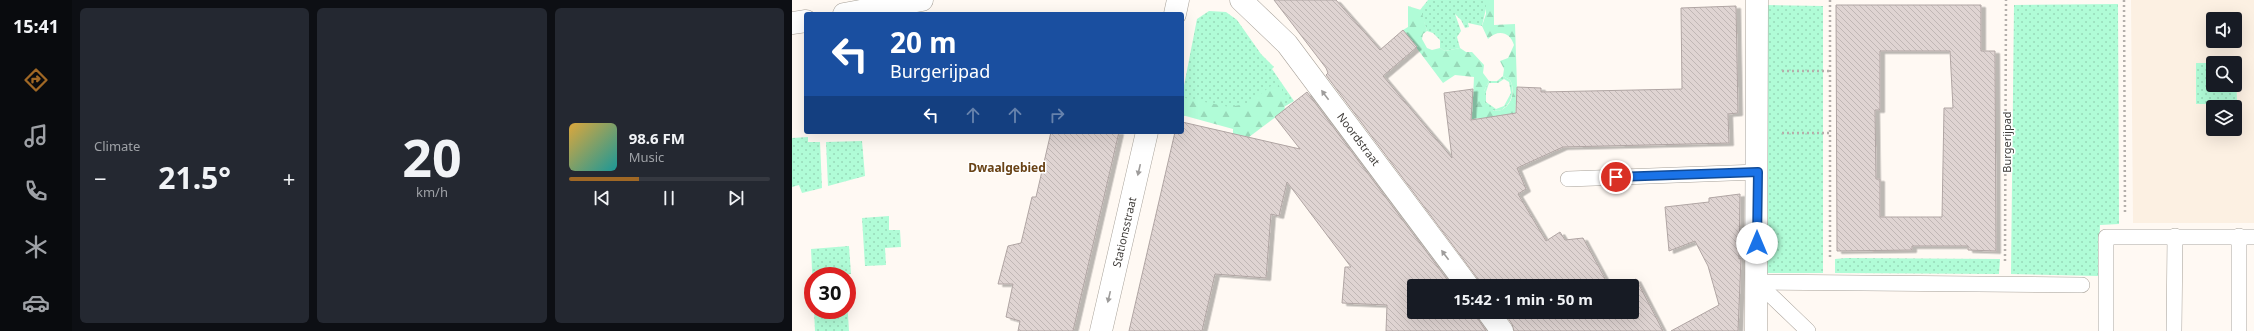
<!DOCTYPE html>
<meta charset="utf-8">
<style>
:root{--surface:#171b24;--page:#242831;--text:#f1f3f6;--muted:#9ea1a6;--line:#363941;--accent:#a06825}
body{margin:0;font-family:"Noto Sans",sans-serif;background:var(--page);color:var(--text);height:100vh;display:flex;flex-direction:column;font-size:15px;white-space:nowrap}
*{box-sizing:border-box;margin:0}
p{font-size:13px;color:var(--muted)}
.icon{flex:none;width:22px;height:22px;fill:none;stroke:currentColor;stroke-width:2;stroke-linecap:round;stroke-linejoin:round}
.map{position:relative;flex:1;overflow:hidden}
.details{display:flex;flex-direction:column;gap:8px;padding:8px;background:#0d0f14;width:720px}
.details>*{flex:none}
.hud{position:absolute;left:12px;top:12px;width:380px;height:122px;border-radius:4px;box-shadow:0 4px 16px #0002;background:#1a4fa0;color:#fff;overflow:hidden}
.buttons{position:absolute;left:1414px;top:12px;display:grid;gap:8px}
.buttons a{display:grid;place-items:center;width:36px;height:36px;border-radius:4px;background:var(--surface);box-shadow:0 4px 16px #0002;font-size:20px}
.speed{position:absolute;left:12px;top:267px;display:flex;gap:8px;font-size:20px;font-weight:700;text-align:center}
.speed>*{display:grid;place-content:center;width:52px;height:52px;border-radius:50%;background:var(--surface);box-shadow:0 4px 16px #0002;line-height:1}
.speed .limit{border:6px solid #d22;background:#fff;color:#111}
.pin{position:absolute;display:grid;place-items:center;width:34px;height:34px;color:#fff;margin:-17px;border:2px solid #fff;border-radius:50%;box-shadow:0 1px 4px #0007}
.me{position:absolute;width:44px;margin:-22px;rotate:0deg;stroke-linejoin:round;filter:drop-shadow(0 0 3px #0008)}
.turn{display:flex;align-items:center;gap:14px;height:84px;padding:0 20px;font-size:18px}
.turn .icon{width:52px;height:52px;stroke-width:2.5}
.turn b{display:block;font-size:28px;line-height:34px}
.lanes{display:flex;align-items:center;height:38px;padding:0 20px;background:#0003;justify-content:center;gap:20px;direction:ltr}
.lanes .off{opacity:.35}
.big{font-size:30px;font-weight:700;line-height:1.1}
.details .card{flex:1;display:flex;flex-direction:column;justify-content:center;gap:6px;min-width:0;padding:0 14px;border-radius:6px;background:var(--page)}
.details .dial{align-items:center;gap:0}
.dial b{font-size:52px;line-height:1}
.song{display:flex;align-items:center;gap:12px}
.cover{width:48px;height:48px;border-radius:6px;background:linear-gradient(135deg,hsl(40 70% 55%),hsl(180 70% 35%))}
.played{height:4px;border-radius:2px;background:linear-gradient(90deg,var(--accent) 35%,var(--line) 35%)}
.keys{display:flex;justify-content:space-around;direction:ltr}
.heat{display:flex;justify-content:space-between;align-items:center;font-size:22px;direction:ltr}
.details .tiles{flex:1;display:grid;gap:8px;grid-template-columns:repeat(3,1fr)}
.trip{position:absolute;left:615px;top:279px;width:232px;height:40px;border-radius:4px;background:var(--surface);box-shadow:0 4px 16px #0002;font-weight:700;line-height:40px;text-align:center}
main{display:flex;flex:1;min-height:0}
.dock{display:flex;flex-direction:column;width:72px;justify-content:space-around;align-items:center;background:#090b0e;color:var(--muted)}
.dock .icon{width:28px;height:28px}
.dock .selected{color:var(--accent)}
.dock b{font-size:18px;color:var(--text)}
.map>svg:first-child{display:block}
.built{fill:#fcf0e2;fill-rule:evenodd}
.grass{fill:url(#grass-dots);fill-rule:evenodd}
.forest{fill:url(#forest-firs)}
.building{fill:url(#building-back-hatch);stroke:#b0a5a3;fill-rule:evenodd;filter:url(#shadow)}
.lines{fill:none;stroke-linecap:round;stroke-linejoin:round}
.service-casing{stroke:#a7a199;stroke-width:16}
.minor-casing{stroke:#a7a199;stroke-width:23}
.path{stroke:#b4afab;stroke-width:2.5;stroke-dasharray:2 3;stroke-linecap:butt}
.service{stroke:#fff;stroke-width:15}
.minor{stroke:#fff;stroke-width:22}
.oneway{fill:#9e9c9b}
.route-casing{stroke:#114b97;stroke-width:10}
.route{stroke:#1a73e8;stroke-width:7}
.labels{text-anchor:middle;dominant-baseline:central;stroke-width:3;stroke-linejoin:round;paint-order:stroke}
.street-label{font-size:11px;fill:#3d3a37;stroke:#fff}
.neighbourhood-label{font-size:12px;font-weight:bold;fill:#6a4316;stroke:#fff}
</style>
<main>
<nav class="dock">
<b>15:41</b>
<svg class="icon selected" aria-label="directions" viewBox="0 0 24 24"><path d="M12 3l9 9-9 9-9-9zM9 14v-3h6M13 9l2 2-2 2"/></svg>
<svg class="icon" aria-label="music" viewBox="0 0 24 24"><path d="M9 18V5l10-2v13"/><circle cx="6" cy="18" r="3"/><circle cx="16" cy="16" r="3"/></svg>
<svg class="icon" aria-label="phone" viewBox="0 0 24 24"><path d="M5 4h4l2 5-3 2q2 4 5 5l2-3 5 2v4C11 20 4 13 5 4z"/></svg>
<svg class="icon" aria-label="climate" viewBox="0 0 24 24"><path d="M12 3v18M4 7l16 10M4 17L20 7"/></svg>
<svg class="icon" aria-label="car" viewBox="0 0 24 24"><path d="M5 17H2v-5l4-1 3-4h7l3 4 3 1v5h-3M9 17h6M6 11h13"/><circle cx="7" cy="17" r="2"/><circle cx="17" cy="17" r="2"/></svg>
</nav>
<section class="details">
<div class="tiles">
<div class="card"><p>Climate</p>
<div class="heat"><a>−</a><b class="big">21.5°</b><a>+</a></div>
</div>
<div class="card dial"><b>20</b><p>km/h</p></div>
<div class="card">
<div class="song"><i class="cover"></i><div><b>98.6 FM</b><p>Music</p></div></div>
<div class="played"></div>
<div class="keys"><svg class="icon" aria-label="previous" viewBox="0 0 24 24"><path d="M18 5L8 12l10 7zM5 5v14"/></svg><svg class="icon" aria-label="pause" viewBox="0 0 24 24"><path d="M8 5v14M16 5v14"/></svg><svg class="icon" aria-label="next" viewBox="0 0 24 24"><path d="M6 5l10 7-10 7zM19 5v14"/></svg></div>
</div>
</div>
</section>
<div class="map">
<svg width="1462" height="331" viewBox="0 0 1462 331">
<defs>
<pattern id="grass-dots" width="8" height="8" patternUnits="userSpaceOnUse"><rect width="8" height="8" fill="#b0fcd7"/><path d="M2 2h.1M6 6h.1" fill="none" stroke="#98d9b9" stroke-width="1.8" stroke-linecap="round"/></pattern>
<pattern id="forest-firs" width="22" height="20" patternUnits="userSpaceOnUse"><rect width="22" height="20" fill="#b0fcd7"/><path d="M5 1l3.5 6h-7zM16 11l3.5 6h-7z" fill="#98d9b9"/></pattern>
<pattern id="building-back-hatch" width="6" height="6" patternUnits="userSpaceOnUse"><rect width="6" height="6" fill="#dfd4d2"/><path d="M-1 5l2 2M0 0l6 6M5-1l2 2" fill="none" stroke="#c0b7b5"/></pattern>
<filter id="shadow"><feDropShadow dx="4.5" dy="2.5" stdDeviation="0" flood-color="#0004"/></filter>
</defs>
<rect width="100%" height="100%" fill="#fff9f3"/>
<path class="built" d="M1339,0h123v223h-121zM1421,19h22v22h-22zM1421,63h22v22h-22zM1421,107h22v22h-22z"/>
<g class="grass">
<polygon points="636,0 696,0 690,26 676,23 677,27 673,28 669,20 663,14 669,31 665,37 668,48 653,51 648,48 648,40 641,33 635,31 628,10"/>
<polygon points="1326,4 1327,224 1308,225 1306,276 1219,274 1222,5"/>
<polygon points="974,5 1031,6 1031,273 971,273"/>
<polygon points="417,11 434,12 445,20 469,54 482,67 480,69 502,101 452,130 390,114 390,96 405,19"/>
<polygon points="1404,63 1443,63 1421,63 1421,85 1443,85 1444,63 1445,104 1404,104"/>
<path d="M711,76l7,4c10,18 -12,45 -26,22v-11l5,-10h8zM712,79l5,3 2,11 -7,13 -8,3 -10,-7v-10l3,-9h9z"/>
<polygon points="16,137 16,142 28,142 30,188 10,193 7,185 0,187 0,138"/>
<polygon points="70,141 73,176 36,186 34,142"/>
<polygon points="97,216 97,230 108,230 109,247 93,248 94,265 73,266 70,218"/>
<polygon points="57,246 59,274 21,276 21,290 19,249"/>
<polygon points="1043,259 1054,258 1208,259 1207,274 1043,273"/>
<polygon points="55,300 57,331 23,331 22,310 55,310"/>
</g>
<g class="forest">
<path d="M694,0h8v25l21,-1 2,63 -2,33 -33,-2 -10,1 2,-42 -19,-2 -12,8 -40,-53 5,-3v-21l13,4 6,21 -4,3 -1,5 5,9 5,2 8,-2 5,3 15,-3 6,4h6l12,13 -1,8 6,8 -5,10v11l10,9c16,1 23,-19 16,-31l-7,-4 1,-7 -4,-8 8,-3 6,-13c-4,-13 -16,-16 -26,-6l-6,-13 4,-12z"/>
<polygon points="483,83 490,89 493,110 457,137 441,134 441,129 390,115 393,98 442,108 443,106 452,104 454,105"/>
</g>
<g class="building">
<polygon points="482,0 544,0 588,50 611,30 625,47 591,76 660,158 652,93 681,89 679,120 724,113 725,87 749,88 749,92 890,89 889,8 944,6 946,113 936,114 937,143 771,147 725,168 734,189 726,194 754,241 768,232 773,240 791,238 817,286 688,286 686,279 534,75 536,73 534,68"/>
<path d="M1044,5h145v46h14l1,200 -28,-1v-4h-56v4l-75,1zM1088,51h70l3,57h-9l-2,109h-62v-38h-4l-1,-69h5z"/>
<polygon points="515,92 660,286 622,286 622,312 684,312 686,319 694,331 594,331 595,305 550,303 553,267 559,267 495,182 487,216 479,214 474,278 423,274 410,331 337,331 383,132 390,132 390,122 508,149 483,117"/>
<polygon points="259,132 327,132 281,331 226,331 228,321 214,317 221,284 206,284 216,246 229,243 240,197 244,197"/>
<polygon points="948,194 947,259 949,258 946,331 879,331 927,305 916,266 903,241 877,251 873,207 917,202 917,198"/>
<polygon points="844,279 871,331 722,331 720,324 712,312 840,312 840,286 829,286"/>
</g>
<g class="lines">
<g class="service-casing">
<g id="service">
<polyline points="776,179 966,172"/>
<polyline points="1447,236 1447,331"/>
<polyline points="965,282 1290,285"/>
<polyline points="965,282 1016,331"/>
<polyline points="1314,331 1314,237 1462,237"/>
<polyline points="1382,331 1383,236"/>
</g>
</g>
<g class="minor-casing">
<g id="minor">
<polyline points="449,0 495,44 676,286"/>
<polyline points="52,14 130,0"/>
<polyline points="383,14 386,0"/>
<polyline points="0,23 14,21"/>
<polyline points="696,312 710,331"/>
<polyline points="309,331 355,132"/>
<polyline points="964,331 965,0"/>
</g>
</g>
<g class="path">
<polyline points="1038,0 1038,259"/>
<polyline points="1332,0 1333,215"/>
<polyline points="990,71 1038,71"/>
<polyline points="990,133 1038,133"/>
<polyline points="1213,261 1214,0"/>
</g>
<use href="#service" class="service"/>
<use href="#minor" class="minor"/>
</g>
<defs><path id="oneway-solid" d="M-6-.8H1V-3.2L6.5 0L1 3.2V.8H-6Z"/></defs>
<g class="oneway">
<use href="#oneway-solid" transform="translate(533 95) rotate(-127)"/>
<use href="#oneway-solid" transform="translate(347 170) rotate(103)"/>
<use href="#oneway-solid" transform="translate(653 255) rotate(-127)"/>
<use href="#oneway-solid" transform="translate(317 297) rotate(103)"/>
</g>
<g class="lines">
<g class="route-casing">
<polyline id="route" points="824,177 966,172 965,243"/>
</g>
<use href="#route" class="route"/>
</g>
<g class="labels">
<g class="street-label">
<text transform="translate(567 139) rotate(53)">Noordstraat</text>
<text transform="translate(1214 142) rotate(-90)">Burgerijpad</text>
<text transform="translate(332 232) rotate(-77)">Stationsstraat</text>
</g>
<g class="neighbourhood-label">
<text x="215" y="167">Dwaalgebied</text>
</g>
</g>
</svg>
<div class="buttons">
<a><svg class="icon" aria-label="sound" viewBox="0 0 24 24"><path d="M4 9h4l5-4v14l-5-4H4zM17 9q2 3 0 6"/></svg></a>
<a><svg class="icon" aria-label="search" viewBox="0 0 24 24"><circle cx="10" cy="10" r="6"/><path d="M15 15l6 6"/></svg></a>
<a><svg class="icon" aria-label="layers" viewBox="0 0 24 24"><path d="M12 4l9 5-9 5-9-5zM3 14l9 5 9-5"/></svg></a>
</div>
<div class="speed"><div class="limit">30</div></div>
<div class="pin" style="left:824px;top:177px;background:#d93025"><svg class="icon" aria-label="arrive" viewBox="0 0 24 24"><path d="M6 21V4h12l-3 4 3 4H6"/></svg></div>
<svg class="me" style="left:965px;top:243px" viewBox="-20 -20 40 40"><circle r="19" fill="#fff"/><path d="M0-13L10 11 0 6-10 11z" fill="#1a73e8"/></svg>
<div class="trip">15:42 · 1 min · 50 m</div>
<div class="hud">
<div class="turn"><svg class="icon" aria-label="left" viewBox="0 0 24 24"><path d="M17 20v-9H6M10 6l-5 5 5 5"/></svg><div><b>20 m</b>Burgerijpad</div></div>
<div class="lanes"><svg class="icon" aria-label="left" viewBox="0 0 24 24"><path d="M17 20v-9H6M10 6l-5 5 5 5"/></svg><svg class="icon off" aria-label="ahead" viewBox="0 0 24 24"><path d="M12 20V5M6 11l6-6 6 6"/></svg><svg class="icon off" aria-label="ahead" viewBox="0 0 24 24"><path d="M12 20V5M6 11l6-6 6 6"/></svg><svg class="icon off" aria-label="right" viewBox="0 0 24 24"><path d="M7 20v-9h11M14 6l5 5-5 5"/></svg></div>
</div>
</div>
</main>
